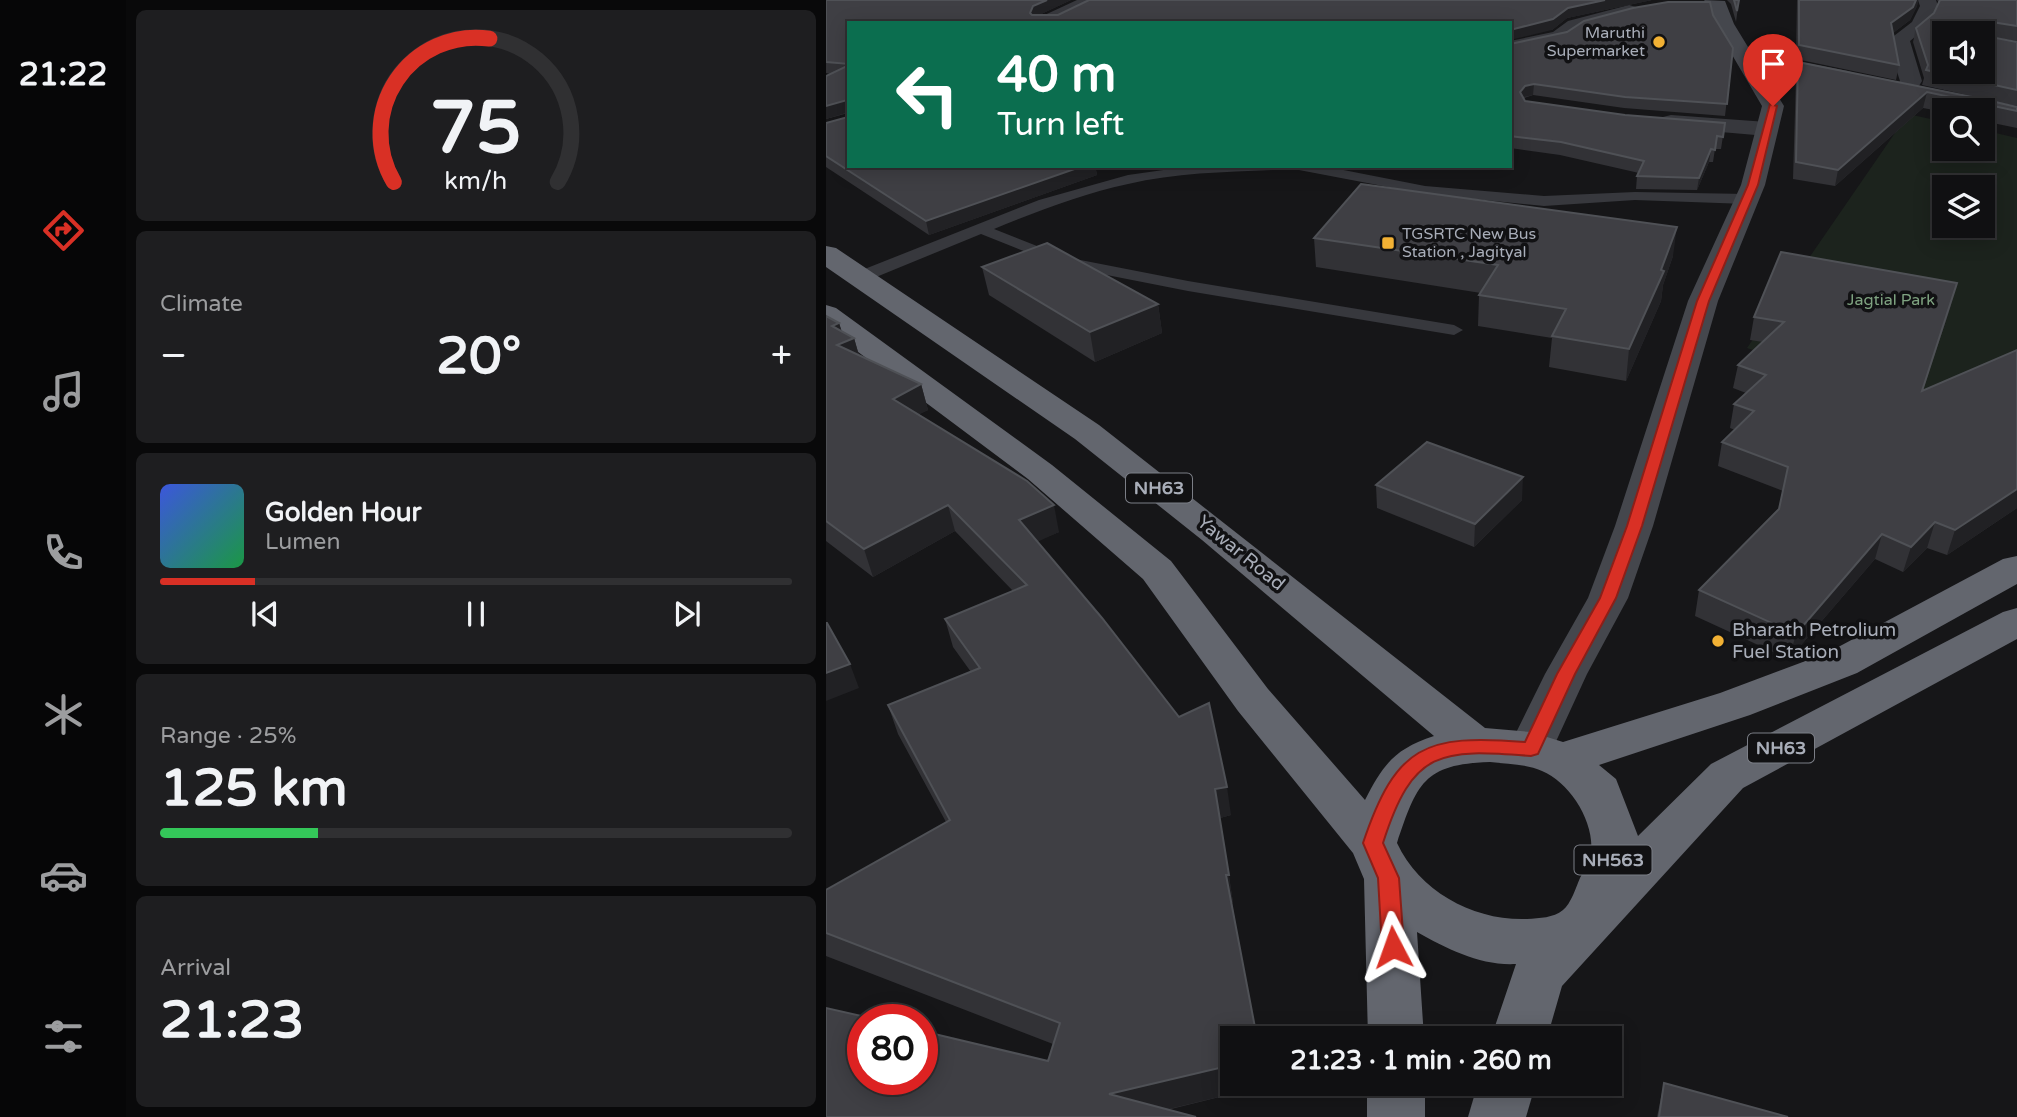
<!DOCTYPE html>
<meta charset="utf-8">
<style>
:root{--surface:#101012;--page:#1e1e20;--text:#f1f3f6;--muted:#9c9d9f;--line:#303032;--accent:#d93025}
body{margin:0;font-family:"Varela Round",sans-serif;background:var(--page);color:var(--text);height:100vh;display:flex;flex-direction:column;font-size:26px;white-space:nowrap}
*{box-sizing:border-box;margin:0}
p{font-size:23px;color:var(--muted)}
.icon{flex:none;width:38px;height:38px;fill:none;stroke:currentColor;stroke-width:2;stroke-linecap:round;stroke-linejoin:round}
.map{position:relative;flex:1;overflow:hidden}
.side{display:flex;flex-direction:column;gap:10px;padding:10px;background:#09090a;width:700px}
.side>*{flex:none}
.hud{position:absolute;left:21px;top:21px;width:665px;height:147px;border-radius:0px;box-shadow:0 4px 18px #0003,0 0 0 2px var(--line);background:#0b6e4f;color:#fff;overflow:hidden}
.fabs{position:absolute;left:1106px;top:21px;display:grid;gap:14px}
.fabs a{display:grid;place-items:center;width:63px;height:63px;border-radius:0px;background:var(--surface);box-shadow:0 4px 18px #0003,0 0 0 2px var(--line);font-size:35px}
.speed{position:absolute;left:21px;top:1004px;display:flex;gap:14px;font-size:35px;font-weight:700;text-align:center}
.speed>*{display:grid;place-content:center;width:91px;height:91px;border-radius:50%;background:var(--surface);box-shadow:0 4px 18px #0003,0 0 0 2px var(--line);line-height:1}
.speed .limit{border:10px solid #d22;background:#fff;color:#111}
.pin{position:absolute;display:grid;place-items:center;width:60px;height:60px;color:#fff;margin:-72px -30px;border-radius:50% 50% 50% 0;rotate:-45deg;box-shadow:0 0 7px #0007}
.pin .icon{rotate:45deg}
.me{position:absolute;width:77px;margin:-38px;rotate:356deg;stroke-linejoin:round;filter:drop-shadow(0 0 5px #0008)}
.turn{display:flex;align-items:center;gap:24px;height:147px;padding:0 35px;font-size:32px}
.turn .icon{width:91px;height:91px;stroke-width:2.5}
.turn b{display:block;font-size:49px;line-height:60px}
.big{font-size:52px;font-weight:700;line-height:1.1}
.side .card{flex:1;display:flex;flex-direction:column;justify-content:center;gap:10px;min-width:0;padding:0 24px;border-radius:10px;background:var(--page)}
.side .dial{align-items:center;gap:0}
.dial svg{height:182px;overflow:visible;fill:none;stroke:var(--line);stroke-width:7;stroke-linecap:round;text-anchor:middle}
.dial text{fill:var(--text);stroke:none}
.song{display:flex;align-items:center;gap:21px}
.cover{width:84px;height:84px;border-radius:10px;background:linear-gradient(135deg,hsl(230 70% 55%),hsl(140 70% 35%))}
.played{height:7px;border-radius:4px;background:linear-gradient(90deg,var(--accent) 15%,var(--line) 15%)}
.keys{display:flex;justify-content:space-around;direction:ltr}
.heat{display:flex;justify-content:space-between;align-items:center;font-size:38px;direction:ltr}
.charge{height:10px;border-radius:5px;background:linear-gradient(90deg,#34c759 25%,var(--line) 0)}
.trip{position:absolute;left:394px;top:1026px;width:402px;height:70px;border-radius:0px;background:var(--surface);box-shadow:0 4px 18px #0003,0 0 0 2px var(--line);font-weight:700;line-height:70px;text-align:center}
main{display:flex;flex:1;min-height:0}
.menu{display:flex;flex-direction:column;width:126px;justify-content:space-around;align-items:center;background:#060607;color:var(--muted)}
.menu .icon{width:49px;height:49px}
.menu .selected{color:var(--accent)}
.menu b{font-size:32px;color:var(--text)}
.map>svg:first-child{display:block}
.green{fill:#1c231d;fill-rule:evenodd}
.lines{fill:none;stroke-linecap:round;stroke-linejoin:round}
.lane{fill:#37383d;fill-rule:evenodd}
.street{fill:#37383d;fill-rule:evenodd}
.secondary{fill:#45474d;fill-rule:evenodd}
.highway{fill:#63666e;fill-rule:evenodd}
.wall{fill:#323236}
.shaded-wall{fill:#212124}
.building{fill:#3f3f44;stroke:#4f5156;stroke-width:2;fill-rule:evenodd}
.route{fill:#d93025;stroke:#8d1f18;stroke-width:2}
.poi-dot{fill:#f2b134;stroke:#111113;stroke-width:2.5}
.labels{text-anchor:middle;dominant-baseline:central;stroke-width:7;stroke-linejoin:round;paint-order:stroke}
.far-poi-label{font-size:16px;fill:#a8adb8;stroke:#111113;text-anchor:end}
.far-park-label{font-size:16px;fill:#7fa381;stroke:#111113}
.shield{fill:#111113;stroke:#7b7e86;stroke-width:2}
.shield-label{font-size:18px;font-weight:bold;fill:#a8adb8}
.street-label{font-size:19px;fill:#a8adb8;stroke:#111113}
.poi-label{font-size:19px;fill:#a8adb8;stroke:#111113;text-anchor:start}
</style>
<main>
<nav class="menu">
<b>21:22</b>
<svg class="icon selected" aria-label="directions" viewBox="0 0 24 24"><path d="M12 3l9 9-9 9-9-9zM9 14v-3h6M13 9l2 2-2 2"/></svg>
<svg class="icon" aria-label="music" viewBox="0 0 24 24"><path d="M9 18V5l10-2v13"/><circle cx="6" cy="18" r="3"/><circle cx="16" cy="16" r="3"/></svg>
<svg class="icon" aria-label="phone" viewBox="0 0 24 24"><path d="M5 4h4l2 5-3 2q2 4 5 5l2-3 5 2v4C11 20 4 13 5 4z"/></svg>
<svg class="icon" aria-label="climate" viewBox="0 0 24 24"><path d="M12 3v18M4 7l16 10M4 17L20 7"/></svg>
<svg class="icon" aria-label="car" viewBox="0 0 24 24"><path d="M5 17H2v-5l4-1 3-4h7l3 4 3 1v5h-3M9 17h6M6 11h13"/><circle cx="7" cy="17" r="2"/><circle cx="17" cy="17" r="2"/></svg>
<svg class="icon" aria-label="filters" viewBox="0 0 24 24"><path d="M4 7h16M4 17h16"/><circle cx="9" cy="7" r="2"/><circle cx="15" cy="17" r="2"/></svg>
</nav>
<section class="side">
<div class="card dial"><svg viewBox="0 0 100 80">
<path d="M14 69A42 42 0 1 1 86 69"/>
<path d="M14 69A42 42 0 0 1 56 6" stroke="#d93025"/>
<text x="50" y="56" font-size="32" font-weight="700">75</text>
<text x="50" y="72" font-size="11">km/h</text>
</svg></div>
<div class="card"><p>Climate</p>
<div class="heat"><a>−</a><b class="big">20°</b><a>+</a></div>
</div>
<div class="card">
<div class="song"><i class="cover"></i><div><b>Golden Hour</b><p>Lumen</p></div></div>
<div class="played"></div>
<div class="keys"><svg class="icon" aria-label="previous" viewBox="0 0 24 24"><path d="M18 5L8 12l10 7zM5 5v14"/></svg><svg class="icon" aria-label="pause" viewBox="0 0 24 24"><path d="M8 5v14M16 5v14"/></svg><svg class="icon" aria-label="next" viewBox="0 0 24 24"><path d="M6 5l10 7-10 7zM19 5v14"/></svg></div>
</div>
<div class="card"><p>Range · 25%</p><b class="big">125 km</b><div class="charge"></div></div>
<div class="card"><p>Arrival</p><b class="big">21:23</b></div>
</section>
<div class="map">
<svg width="1191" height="1117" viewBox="0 0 1191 1117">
<rect width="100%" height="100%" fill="#161618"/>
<path class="green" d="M1082,114l36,8v27h39v-19l34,8v300l-270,-90zM1118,187h39v39h-39z"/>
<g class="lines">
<g class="lane">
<path d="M366,166h89l-7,4c-48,2 -99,3 -146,14 -46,10 -90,27 -134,45l71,28 123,24 266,44 9,5 -9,5 -266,-44 -127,-25 -80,-32 -117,48 -6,1 -8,-5 2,-4 187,-74 89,-25z"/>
<polygon points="466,166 497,166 599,186 718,196 809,192 921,194 929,199 921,204 809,200 718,206 599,194 473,170"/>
</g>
<g class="street">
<polygon points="251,0 275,0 272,4 233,23 208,23 210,19"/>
<polygon points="1092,0 1110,0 1112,6 1102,26 1084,41 1096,81 1088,94 1072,94 1069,89 1074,81 1064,50 1064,39 1086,22 1094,6"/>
<polygon points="803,5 810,7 812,11 810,15 756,29 740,40 684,53 684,41 727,32 742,21"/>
<polygon points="918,51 1022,71 1029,73 1032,77 1029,81 1022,83 911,61 908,57 911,53"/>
<polygon points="845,115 941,122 949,124 952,129 949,134 941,136 837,127 834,122 837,117"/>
</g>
<polygon class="secondary" points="878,0 899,1 908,24 958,106 939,185 892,301 827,526 802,598 761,674 721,761 705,766 689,761 682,749 719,674 762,598 789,526 862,301 915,185 936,106 888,24 884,7"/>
<g class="highway">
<path d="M0,246l10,2 263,177 386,303 46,4 32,10 157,-49 107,-40 176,-94 14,-3v28l-160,89 -107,42 -151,50 17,14 22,57 73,-72 292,-152 14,-4v31l-274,149 -181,198 -15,52h-56l25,-74c-35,2 -69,-15 -99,-32l7,106h-56l-4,-159 -11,-26 -115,-142 -95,-132 -115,-100 -202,-151v-23l10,3 216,157 119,96 97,128 97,111c19,-37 30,-51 69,-64l-232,-196 -127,-101 -249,-172zM664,762c18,2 36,2 52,9 29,12 56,55 48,88 -2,6 -7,13 -10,19 -4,9 -9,26 -17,32 -10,8 -23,8 -36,9 -53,2 -107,-27 -130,-76 20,-59 26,-79 93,-81z"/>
<rect x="541" y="1083" width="58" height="34"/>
<polygon points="652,1083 710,1083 700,1117 642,1117"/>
</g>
</g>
<g class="wall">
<polygon points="0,0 245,0 213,15 232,15 263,0 826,0 741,18 726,30 23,23 23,166 270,170 271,175 103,235 0,167 0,123 22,117 22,113 0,119 0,76 4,74 0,73"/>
<polygon points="901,0 913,0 910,22 905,4"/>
<polygon points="971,0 1092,0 1091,6 1084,20 1067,33 1073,65 1070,80 970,59"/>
<polygon points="1111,0 1191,0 1191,41 1159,36 1191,42 1191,106 1160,100 1191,107 1191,128 1157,121 1157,110 1118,110 1118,112 1097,108 1009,186 967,179 970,77 972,62 1150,97 1096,85 1098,78 1087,42 1090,28 1108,13 1113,3"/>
<polygon points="887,15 907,48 899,116 798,108 707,95 698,98 699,101 799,115 899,123 895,149 889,149 887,162 883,162 871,190 810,189 811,176 813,173 734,155 684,148 684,44"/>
<polygon points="488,238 847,256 837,285 835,301 800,381 723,367 726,338 652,326 653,295 655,293 490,267"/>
<polygon points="156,267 332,304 336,333 269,362 163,295"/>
<polygon points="1125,305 1097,390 1191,350 1191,508 1121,555 1101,548 1077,572 1049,559 963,659 869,616 873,590 953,509 957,491 892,466 896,442 909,430 904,428 908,404 920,393 907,388 912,365 937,342 924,340 928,317"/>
<polygon points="0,316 13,323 16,332 28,338 33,355 95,384 102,410 93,414 233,532 211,541 405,815 394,818 407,903 406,903 438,1086 341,1110 0,1117 222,1061 227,1044 0,956 0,890 120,822 72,734 62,705 145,672 127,647 119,619 187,591 129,531 47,577 0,541"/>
<polygon points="550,485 696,500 648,547 551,508"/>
<polygon points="838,1083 962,1117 831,1117"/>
</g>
<g class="shaded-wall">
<polygon points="221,0 245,0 209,17 204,13 207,6"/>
<polygon points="779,0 826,0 741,18 726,30 684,40 684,30 742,8"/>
<polygon points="1090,0 1092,0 1091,6 1084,20 1062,37 1065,23"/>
<polygon points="708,84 707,95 698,97 694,104 694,92 699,86"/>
<polygon points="1101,92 1097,108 1009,186 1012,170"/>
<polygon points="21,100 23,112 0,119 0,106"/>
<polygon points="885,149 883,162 871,190 873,178"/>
<polygon points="257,166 280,166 270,170 271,175 103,235 100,221"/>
<polygon points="851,227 847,256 837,285 835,301 800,381 803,349 835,270"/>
<polygon points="1131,283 1125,305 1089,414 1096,391"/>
<polygon points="332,304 336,333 269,362 264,332"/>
<polygon points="13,323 19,342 28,338 35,363 19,370 6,326"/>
<polygon points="95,384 102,410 75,424 67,399"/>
<polygon points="697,477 696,500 648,547 649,524"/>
<polygon points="1191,489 1191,508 1121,555 1129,530"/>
<polygon points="122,505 129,531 47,577 38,549"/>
<polygon points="228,505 233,532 200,547 193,520"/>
<polygon points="1109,522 1101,548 1077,572 1085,547"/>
<polygon points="1056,534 1049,559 963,659 970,634"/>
<polygon points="24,664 33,688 0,701 0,673"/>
<polygon points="401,787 405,815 394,818 389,789"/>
<polygon points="400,875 403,875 407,903 405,903"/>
<polygon points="406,1065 406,1083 438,1083 438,1086 310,1117 283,1094"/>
</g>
<g class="building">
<polygon points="0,0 221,0 207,6 204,13 206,15 232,15 263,0 779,0 742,8 727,19 684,30 684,23 23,23 23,64 0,62"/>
<polygon points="908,0 913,0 911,11"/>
<polygon points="973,0 1090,0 1087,7 1065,23 1073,65 973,45"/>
<path d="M1114,0h77v26l-32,-5v15l32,6v48l-91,-20 2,-5 -12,-37 18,-15zM1118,33h39v39h-39z"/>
<polygon points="842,2 884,2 887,15 907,48 901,104 799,97 708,84 699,86 694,92 699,101 799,115 899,123 897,137 891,136 889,150 885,149 873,178 811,176 818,161 735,142 684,136 684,44 741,32 758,21 807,8"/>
<polygon points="972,62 1146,97 1159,97 1161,100 1191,107 1191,111 1101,92 1012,170 970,162"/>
<polygon points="23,65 23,166 257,166 100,221 0,156 0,123 22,117 21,100 0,106 0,76"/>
<polygon points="535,184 851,227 835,270 838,271 803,349 726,336 740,309 653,295 672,265 488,238"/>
<polygon points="221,243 332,304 264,332 156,267"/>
<polygon points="955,252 1131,283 1096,391 1191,350 1191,489 1129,530 1109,522 1085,547 1056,534 970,634 873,590 953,509 962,467 896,442 928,411 908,404 940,375 912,365 958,322 928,317"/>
<polygon points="0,316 13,323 6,326 28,338 11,345 95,384 67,399 201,481 228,505 193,520 276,618 353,717 383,703 401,787 389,789 403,875 400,875 431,1038 406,1038 406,1065 283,1094 370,1117 0,1117 0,1008 53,1020 37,1020 37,1080 96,1080 96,1031 222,1061 234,1023 0,933 0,890 124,820 62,705 154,668 119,619 201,585 122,505 38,549 0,521"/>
<polygon points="601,442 697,477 649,524 550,485"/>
<polygon points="0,623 1,623 24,664 0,673"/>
<polygon points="838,1083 962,1117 833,1117"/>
</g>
<path class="route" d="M944,104l7,2 -19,79 -49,116 -67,225 -26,72 -41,76 -37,80 -7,2c-91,-7 -118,-7 -148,87l16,35 5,69 -3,6 -8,3 -8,-3 -3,-6 -4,-69 -15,-35c33,-98 62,-109 162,-101l32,-68 43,-76 27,-72 70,-225 51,-116z"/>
<g class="poi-dot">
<circle cx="833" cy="42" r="7"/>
<rect x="555" y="236" width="14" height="14" rx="3.5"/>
<circle cx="892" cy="641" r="7"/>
</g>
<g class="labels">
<g class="far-poi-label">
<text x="819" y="33">Maruthi<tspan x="819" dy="18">Supermarket</tspan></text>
<text x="576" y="234" text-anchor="start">TGSRTC New Bus<tspan x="576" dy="18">Station , Jagityal</tspan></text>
</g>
<g class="far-park-label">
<text x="1065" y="300">Jagtial Park</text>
</g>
<g class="shield">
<rect x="300" y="473.5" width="66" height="29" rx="5"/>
<rect x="922" y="733.5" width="66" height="29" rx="5"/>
<rect x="748.5" y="845.5" width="77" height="29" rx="5"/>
</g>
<g class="shield-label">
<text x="333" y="488">NH63</text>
<text x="955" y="748">NH63</text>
<text x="787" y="860">NH563</text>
</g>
<g class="street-label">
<text transform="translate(415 553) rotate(39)">Yawar Road</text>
</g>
<g class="poi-label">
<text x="906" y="630">Bharath Petrolium<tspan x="906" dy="22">Fuel Station</tspan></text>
</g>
</g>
</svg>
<div class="fabs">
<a><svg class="icon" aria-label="sound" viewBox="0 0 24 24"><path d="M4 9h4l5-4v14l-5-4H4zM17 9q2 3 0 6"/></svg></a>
<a><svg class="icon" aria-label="search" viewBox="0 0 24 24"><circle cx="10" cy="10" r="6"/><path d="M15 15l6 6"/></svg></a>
<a><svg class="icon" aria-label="layers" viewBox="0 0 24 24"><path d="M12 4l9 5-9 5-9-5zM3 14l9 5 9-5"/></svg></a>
</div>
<div class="speed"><div class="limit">80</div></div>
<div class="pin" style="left:947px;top:106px;background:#d93025"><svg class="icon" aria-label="arrive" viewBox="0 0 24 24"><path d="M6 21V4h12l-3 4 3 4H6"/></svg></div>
<svg class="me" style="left:567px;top:947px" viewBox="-20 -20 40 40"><path d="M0-17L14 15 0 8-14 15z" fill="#d93025" stroke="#fff" stroke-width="4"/></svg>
<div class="trip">21:23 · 1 min · 260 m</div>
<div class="hud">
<div class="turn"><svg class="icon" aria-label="left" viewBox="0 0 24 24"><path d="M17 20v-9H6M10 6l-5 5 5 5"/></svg><div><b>40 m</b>Turn left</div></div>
</div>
</div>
</main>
